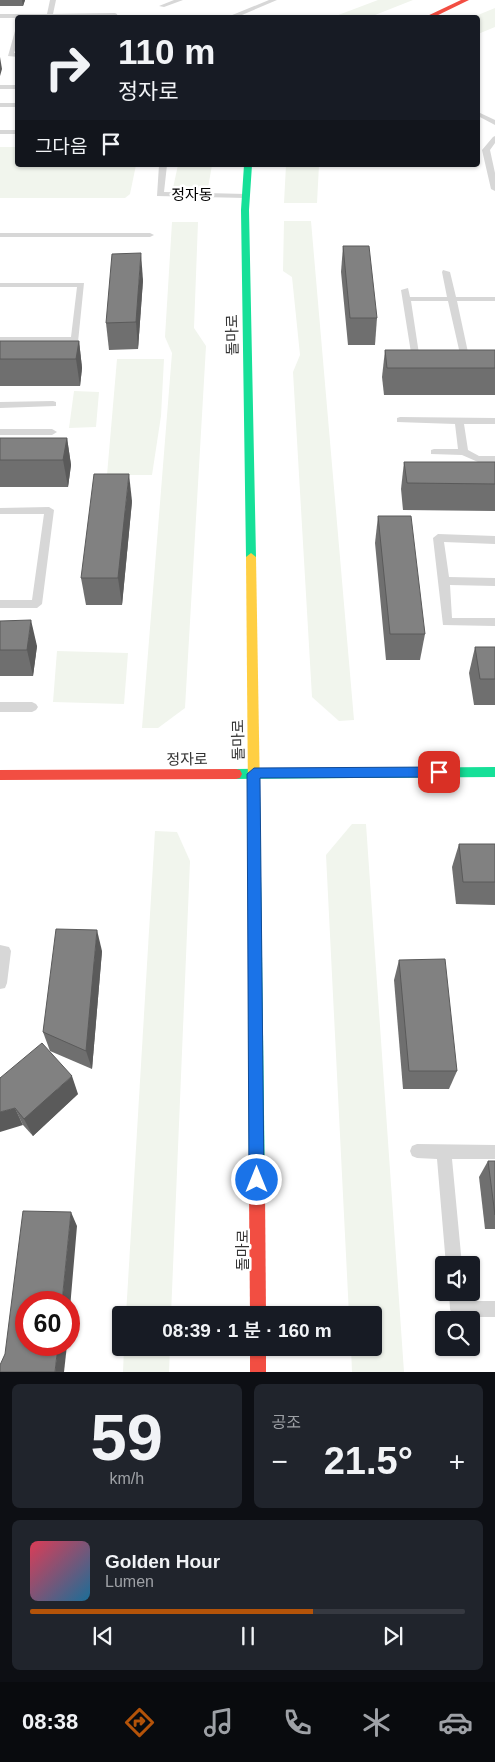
<!DOCTYPE html>
<html lang="ko">
<meta charset="utf-8">
<style>
:root{--surface:#171b24;--page:#20242c;--text:#f1f3f6;--muted:#9ea1a6;--line:#363941;--accent:#b45309}
body{margin:0;font-family:Helvetica,"Noto Sans KR",sans-serif;background:var(--page);color:var(--text);height:100vh;display:flex;flex-direction:column;font-size:19px;white-space:nowrap}
*{box-sizing:border-box;margin:0}
p{font-size:16px;color:var(--muted)}
.icon{flex:none;width:28px;height:28px;fill:none;stroke:currentColor;stroke-width:2;stroke-linecap:round;stroke-linejoin:round}
.map{position:relative;height:1372px;overflow:hidden}
.panel{display:flex;flex-direction:column;gap:12px;padding:12px;background:#0d0f14;flex:1}
.panel>*{flex:none}
.top-card{position:absolute;left:15px;top:15px;width:465px;height:152px;border-radius:5px;box-shadow:0 1px 4px #0004;background:#171b24;color:var(--text);overflow:hidden}
.controls{position:absolute;left:435px;top:1256px;display:grid;gap:10px}
.controls a{display:grid;place-items:center;width:45px;height:45px;border-radius:5px;background:var(--surface);box-shadow:0 1px 4px #0004;font-size:25px}
.speed{position:absolute;left:15px;top:1291px;display:flex;gap:10px;font-size:25px;font-weight:700;text-align:center}
.speed>*{display:grid;place-content:center;width:65px;height:65px;border-radius:50%;background:var(--surface);box-shadow:0 1px 4px #0004;line-height:1}
.speed .limit{border:8px solid #d22;background:#fff;color:#111}
.pin{position:absolute;display:grid;place-items:center;width:42px;height:42px;color:#fff;margin:-21px;border-radius:10px;box-shadow:0 2px 8px #0006}
.me{position:absolute;width:55px;margin:-28px;rotate:0deg;stroke-linejoin:round;filter:drop-shadow(0 0 4px #0008)}
.turn{display:flex;align-items:center;gap:18px;height:105px;padding:0 20px;font-size:22px}
.turn .icon{width:65px;height:65px;stroke-width:2.5}
.turn b{display:block;font-size:35px;line-height:42px}
.then{display:flex;align-items:center;height:48px;padding:0 20px;background:#0003;gap:10px;font-size:19px}
.big{font-size:38px;font-weight:600;line-height:1.1}
.panel .card{flex:1;display:flex;flex-direction:column;justify-content:center;gap:8px;min-width:0;padding:0 18px;border-radius:8px;background:var(--page)}
.panel .dial{align-items:center;gap:0}
.dial b{font-size:65px;line-height:1}
.song{display:flex;align-items:center;gap:15px}
.cover{width:60px;height:60px;border-radius:8px;background:linear-gradient(135deg,hsl(350 70% 55%),hsl(200 70% 35%))}
.played{height:5px;border-radius:2px;background:linear-gradient(90deg,var(--accent) 65%,var(--line) 65%)}
.keys{display:flex;justify-content:space-around;direction:ltr}
.heat{display:flex;justify-content:space-between;align-items:center;font-size:28px;direction:ltr}
.panel .tiles{flex:1;display:grid;gap:12px;grid-template-columns:1fr 1fr}
.card:last-child{grid-column:span 2}
.trip{position:absolute;left:112px;top:1306px;width:270px;height:50px;border-radius:5px;background:var(--surface);box-shadow:0 1px 4px #0004;font-weight:600;line-height:50px;text-align:center}
.menu{display:flex;height:80px;justify-content:space-around;align-items:center;background:#090b0e;color:var(--muted)}
.menu .icon{width:35px;height:35px}
.menu .current{color:var(--accent)}
.menu b{font-size:22px;color:var(--text)}
.map>svg:first-child{display:block}
.green{fill:#f1f5ed}
.lines{fill:none;stroke-linecap:round;stroke-linejoin:round}
.lane{fill:#d7d7d7;fill-rule:evenodd}
.fast{fill:#16e098;fill-rule:evenodd}
.slow{fill:#ffcf43;fill-rule:evenodd}
.jam{fill:#f24e42;fill-rule:evenodd}
.wall{fill:#6f6f6f}
.shaded-wall{fill:#5a5a5a}
.building{fill:#818181;stroke:#5a5a5a}
.route{fill:#1a73e8;stroke:#114b97}
.labels{text-anchor:middle;dominant-baseline:central;stroke-width:5;stroke-linejoin:round;paint-order:stroke}
.far-quarter-label{font-size:15px;fill:#000;stroke:#fff}
.street-label{font-size:15px;fill:#333;stroke:#fff}
</style>
<div class="map">
<svg width="495" height="1372" viewBox="0 0 495 1372">
<rect width="100%" height="100%" fill="#fff"/>
<g class="green">
<polygon points="378,0 413,0 370,17 333,17"/>
<polygon points="495,8 495,27 478,34 478,18 473,17"/>
<polygon points="0,147 17,147 18,165 136,165 130,194 125,198 0,198"/>
<polygon points="178,165 212,165 208,188 173,188"/>
<polygon points="286,165 319,165 317,203 284,203"/>
<polygon points="284,221 311,221 354,720 339,721 312,697 293,372 300,355 292,277 283,271"/>
<polygon points="172,222 198,222 194,328 206,346 185,708 158,728 142,728 172,353 165,337"/>
<polygon points="117,359 164,359 161,416 152,475 107,475"/>
<polygon points="74,391 99,392 96,427 69,428"/>
<polygon points="57,651 128,653 124,704 53,702"/>
<polygon points="352,824 366,824 404,1372 352,1372 351,1348 374,1348 374,1315 349,1315 326,855"/>
<polygon points="155,831 177,832 190,861 171,1315 126,1315"/>
<polygon points="124,1348 170,1348 169,1372 123,1372"/>
</g>
<g class="lines">
<g class="lane">
<polygon points="50,0 56,0 53,14 115,13 117,14 118,18 0,18 0,14 47,14"/>
<polygon points="174,0 183,0 164,7 159,6"/>
<polygon points="269,0 277,0 235,18 225,18"/>
<polygon points="18,29 18,42 14,53 18,53 18,57 8,56 15,31"/>
<rect x="0" y="85" width="18" height="4"/>
<rect x="0" y="103" width="18" height="4"/>
<polygon points="478,112 495,120 495,125 478,116"/>
<rect x="0" y="130" width="18" height="4"/>
<polygon points="495,136 495,143 490,150 495,173 495,191 491,189 482,150 493,137"/>
<polygon points="159,165 167,165 164,192 246,194 250,196 246,198 157,196"/>
<polygon points="0,233 150,233 154,235 150,237 0,237"/>
<path d="M443,270l7,2 6,25h39v4h-38l12,56c-3,4 -13,4 -16,0l7,-3 -12,-53h-37l8,53 8,1 1,2 -4,3 -12,-1 -11,-69 7,-2 2,9h37l-5,-25z"/>
<polygon points="0,283 84,283 78,342 0,343 0,337 71,337 77,287 0,287"/>
<polygon points="53,401 56,402 56,406 0,408 0,402"/>
<polygon points="400,417 495,418 495,424 464,424 468,450 479,456 495,456 495,462 478,462 462,455 431,454 431,450 434,449 458,449 455,424 397,422 397,418"/>
<polygon points="0,429 52,429 57,432 52,435 0,435"/>
<polygon points="49,507 54,510 42,604 37,608 0,608 0,600 32,600 44,514 0,514 0,508"/>
<polygon points="438,534 495,536 495,544 444,542 449,577 495,578 495,586 450,585 452,618 495,618 495,626 443,625 433,538"/>
<polygon points="0,702 32,702 36,704 38,707 36,710 32,712 0,712"/>
<polygon points="0,945 9,947 11,951 7,983 5,988 0,989"/>
<polygon points="417,1144 495,1145 495,1159 452,1159 462,1265 446,1265 437,1159 417,1158 412,1156 410,1151 412,1146"/>
<polygon points="449,1292 465,1292 466,1301 495,1301 495,1317 458,1317 452,1315 450,1309"/>
</g>
<g class="fast">
<polygon points="244,165 252,165 249,210 256,557 251,561 246,557 241,210"/>
<polygon points="495,767 495,777 236,779 232,778 230,774 232,770 236,769"/>
<polygon points="254,790 258,791 260,795 265,1192 262,1197 257,1200 252,1197 249,1192 248,795 250,791"/>
</g>
<polygon class="slow" points="251,553 256,557 260,795 258,799 254,800 250,799 248,795 246,557"/>
<g class="jam">
<polygon points="461,0 469,0 432,18 423,18"/>
<polygon points="236,769 240,770 242,774 240,778 236,779 0,780 0,770"/>
<polygon points="257,1184 262,1187 265,1192 266,1315 250,1315 249,1192 252,1187"/>
<rect x="250" y="1348" width="16" height="24"/>
</g>
</g>
<g class="wall">
<polygon points="0,0 25,0 23,6 0,6"/>
<polygon points="343,246 377,318 375,345 348,345 341,272"/>
<polygon points="143,280 138,349 109,350 106,323"/>
<polygon points="0,341 79,341 82,368 80,386 0,386"/>
<polygon points="385,350 495,350 495,395 384,395 382,377"/>
<polygon points="0,438 67,438 71,465 68,487 0,487"/>
<polygon points="404,462 495,462 495,511 403,510 401,489"/>
<polygon points="132,501 122,605 86,605 81,578"/>
<polygon points="378,516 425,634 420,660 386,660 375,543"/>
<polygon points="0,621 37,646 33,676 0,676"/>
<polygon points="475,647 495,647 495,705 474,705 469,673"/>
<polygon points="459,844 495,844 495,905 456,904 452,867"/>
<polygon points="102,951 92,1069 50,1051 43,1032"/>
<polygon points="399,960 457,1071 449,1089 403,1089 394,980"/>
<polygon points="0,1078 78,1094 33,1136 23,1125"/>
<polygon points="488,1161 495,1161 495,1229 485,1229 479,1177"/>
</g>
<g class="shaded-wall">
<polygon points="22,0 25,0 23,6"/>
<polygon points="0,57 2,69 0,76"/>
<polygon points="141,253 143,280 138,349 136,322"/>
<polygon points="79,341 82,368 80,386 76,359"/>
<polygon points="67,438 71,465 68,487 63,460"/>
<polygon points="129,474 132,501 122,605 118,578"/>
<polygon points="31,620 37,646 33,676 27,650"/>
<polygon points="97,930 102,951 92,1069 86,1051"/>
<polygon points="72,1076 78,1094 33,1136 24,1119"/>
<polygon points="15,1108 23,1125 0,1132 0,1112"/>
<polygon points="71,1212 77,1226 69,1320 69,1302 62,1302"/>
<polygon points="58,1345 67,1345 64,1372 55,1372"/>
</g>
<g class="building">
<polygon points="343,246 369,246 377,318 350,318"/>
<polygon points="141,253 136,322 106,323 112,254"/>
<polygon points="0,341 79,341 76,359 0,359"/>
<polygon points="385,350 495,350 495,368 387,368"/>
<polygon points="0,438 67,438 63,460 0,460"/>
<polygon points="404,462 495,462 495,484 407,483"/>
<polygon points="94,474 129,474 118,578 81,578"/>
<polygon points="378,516 411,516 425,634 390,634"/>
<polygon points="31,620 27,650 0,650 0,621"/>
<polygon points="475,647 495,647 495,679 480,679"/>
<polygon points="459,844 495,844 495,882 463,882"/>
<polygon points="56,929 97,930 86,1051 43,1032"/>
<polygon points="445,959 457,1071 409,1071 399,960"/>
<polygon points="42,1043 72,1076 24,1119 15,1108 0,1112 0,1078"/>
<polygon points="488,1161 495,1161 495,1215"/>
<polygon points="23,1211 71,1212 62,1302 26,1302 26,1345 58,1345 55,1372 0,1372 0,1365 5,1354"/>
</g>
<polygon class="route" points="439,767 445,772 439,777 260,778 264,1180 262,1186 257,1188 251,1186 249,1180 247,774 254,768"/>
<g class="labels">
<g class="far-quarter-label">
<text x="192" y="194">정자동</text>
</g>
<g class="street-label">
<text transform="translate(232 335) rotate(-91)">돌마로</text>
<text transform="translate(238 740) rotate(-91)">돌마로</text>
<text transform="translate(187 759) rotate(-1)">정자로</text>
<text transform="translate(242 1250) rotate(-90)">돌마로</text>
</g>
</g>
</svg>
<div class="controls">
<a><svg class="icon" aria-label="sound" viewBox="0 0 24 24"><path d="M4 9h4l5-4v14l-5-4H4zM17 9q2 3 0 6"/></svg></a>
<a><svg class="icon" aria-label="search" viewBox="0 0 24 24"><circle cx="10" cy="10" r="6"/><path d="M15 15l6 6"/></svg></a>
</div>
<div class="speed"><div class="limit">60</div></div>
<div class="pin" style="left:439px;top:772px;background:#d93025"><svg class="icon" aria-label="arrive" viewBox="0 0 24 24"><path d="M6 21V4h12l-3 4 3 4H6"/></svg></div>
<svg class="me" style="left:257px;top:1180px" viewBox="-20 -20 40 40"><circle r="17" fill="#1a73e8" stroke="#fff" stroke-width="3"/><path d="M0-11L8 9 0 5-8 9z" fill="#fff"/></svg>
<div class="trip">08:39 · 1 분 · 160 m</div>
<div class="top-card">
<div class="turn"><svg class="icon" aria-label="right" viewBox="0 0 24 24"><path d="M7 20v-9h11M14 6l5 5-5 5"/></svg><div><b>110 m</b>정자로</div></div>
<div class="then">그다음<svg class="icon" aria-label="arrive" viewBox="0 0 24 24"><path d="M6 21V4h12l-3 4 3 4H6"/></svg></div>
</div>
</div>
<section class="panel">
<div class="tiles">
<div class="card dial"><b>59</b><p>km/h</p></div>
<div class="card"><p>공조</p>
<div class="heat"><a>−</a><b class="big">21.5°</b><a>+</a></div>
</div>
<div class="card">
<div class="song"><i class="cover"></i><div><b>Golden Hour</b><p>Lumen</p></div></div>
<div class="played"></div>
<div class="keys"><svg class="icon" aria-label="previous" viewBox="0 0 24 24"><path d="M18 5L8 12l10 7zM5 5v14"/></svg><svg class="icon" aria-label="pause" viewBox="0 0 24 24"><path d="M8 5v14M16 5v14"/></svg><svg class="icon" aria-label="next" viewBox="0 0 24 24"><path d="M6 5l10 7-10 7zM19 5v14"/></svg></div>
</div>
</div>
</section>
<nav class="menu">
<b>08:38</b>
<svg class="icon current" aria-label="directions" viewBox="0 0 24 24"><path d="M12 3l9 9-9 9-9-9zM9 14v-3h6M13 9l2 2-2 2"/></svg>
<svg class="icon" aria-label="music" viewBox="0 0 24 24"><path d="M9 18V5l10-2v13"/><circle cx="6" cy="18" r="3"/><circle cx="16" cy="16" r="3"/></svg>
<svg class="icon" aria-label="phone" viewBox="0 0 24 24"><path d="M5 4h4l2 5-3 2q2 4 5 5l2-3 5 2v4C11 20 4 13 5 4z"/></svg>
<svg class="icon" aria-label="climate" viewBox="0 0 24 24"><path d="M12 3v18M4 7l16 10M4 17L20 7"/></svg>
<svg class="icon" aria-label="car" viewBox="0 0 24 24"><path d="M5 17H2v-5l4-1 3-4h7l3 4 3 1v5h-3M9 17h6M6 11h13"/><circle cx="7" cy="17" r="2"/><circle cx="17" cy="17" r="2"/></svg>
</nav>
